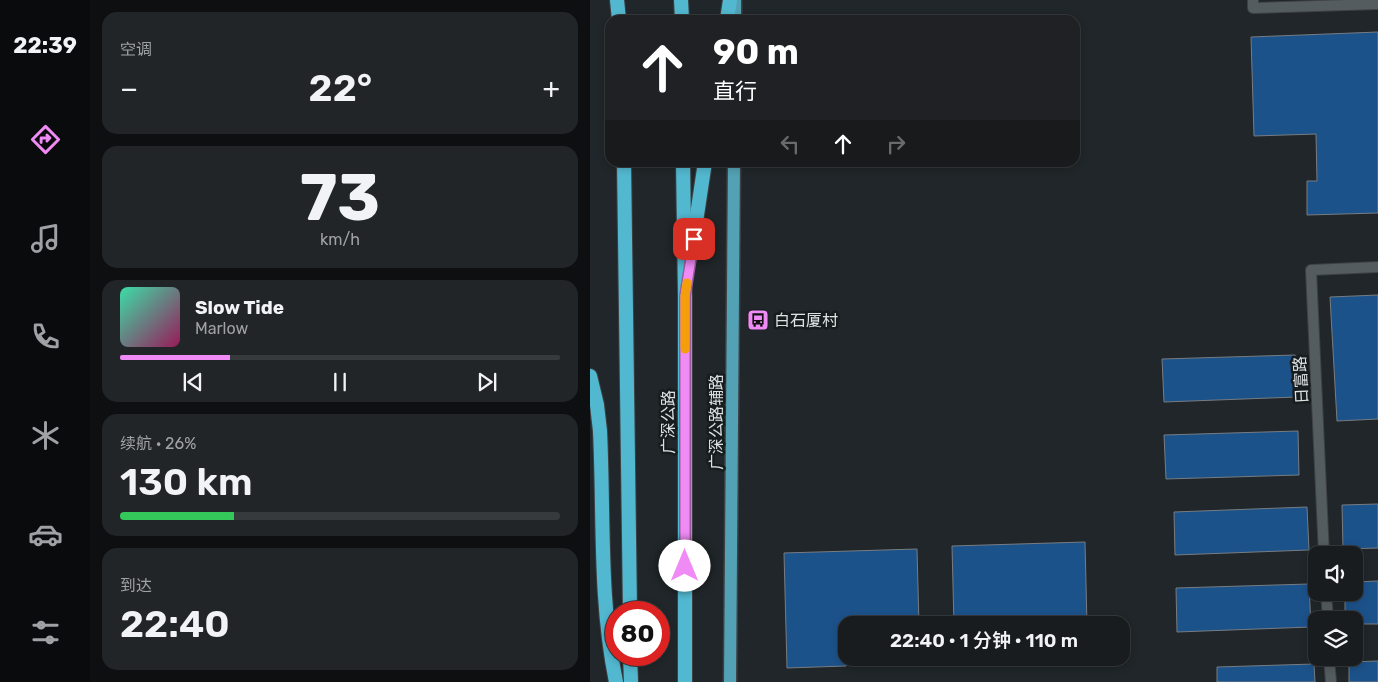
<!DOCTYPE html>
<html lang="zh">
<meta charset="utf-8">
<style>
:root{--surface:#181c1f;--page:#212528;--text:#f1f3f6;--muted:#9fa1a4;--line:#363a3d;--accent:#f08bf6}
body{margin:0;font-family:Rubik,"Noto Sans SC",sans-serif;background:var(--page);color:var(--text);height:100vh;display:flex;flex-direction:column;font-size:19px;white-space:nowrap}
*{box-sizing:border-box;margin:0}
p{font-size:16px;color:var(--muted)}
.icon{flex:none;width:28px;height:28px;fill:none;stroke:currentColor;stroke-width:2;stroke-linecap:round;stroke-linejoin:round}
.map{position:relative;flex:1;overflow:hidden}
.panel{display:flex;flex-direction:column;gap:12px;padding:12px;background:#0d0f11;width:500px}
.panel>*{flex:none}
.banner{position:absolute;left:15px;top:15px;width:475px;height:152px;border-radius:15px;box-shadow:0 2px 8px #0003,0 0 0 1px var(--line);background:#202124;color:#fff;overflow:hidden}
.buttons{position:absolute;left:718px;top:546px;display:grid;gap:10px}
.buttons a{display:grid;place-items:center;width:55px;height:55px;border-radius:10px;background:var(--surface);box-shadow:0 2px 8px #0003,0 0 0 1px var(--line);font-size:25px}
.speed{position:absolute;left:15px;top:601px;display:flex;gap:10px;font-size:25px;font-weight:700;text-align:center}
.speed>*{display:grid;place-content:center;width:65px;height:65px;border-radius:50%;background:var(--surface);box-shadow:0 2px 8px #0003,0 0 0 1px var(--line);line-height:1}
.speed .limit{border:8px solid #d22;background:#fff;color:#111}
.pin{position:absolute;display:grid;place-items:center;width:42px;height:42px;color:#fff;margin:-21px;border-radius:10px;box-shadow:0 2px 8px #0006}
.me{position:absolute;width:55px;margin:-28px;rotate:0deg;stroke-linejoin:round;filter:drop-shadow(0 0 4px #0008)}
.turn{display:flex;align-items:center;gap:18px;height:105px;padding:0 25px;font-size:22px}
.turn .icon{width:65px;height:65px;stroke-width:2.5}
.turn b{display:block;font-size:35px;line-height:42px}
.lanes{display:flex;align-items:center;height:48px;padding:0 25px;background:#0003;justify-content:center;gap:25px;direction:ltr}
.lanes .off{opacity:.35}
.big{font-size:38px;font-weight:600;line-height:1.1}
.panel .widget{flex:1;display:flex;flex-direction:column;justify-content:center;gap:8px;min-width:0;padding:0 18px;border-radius:15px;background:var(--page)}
.panel .dial{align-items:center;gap:0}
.dial b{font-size:65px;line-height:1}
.song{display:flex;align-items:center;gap:15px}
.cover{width:60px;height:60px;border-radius:8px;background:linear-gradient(135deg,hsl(160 70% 55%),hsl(330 70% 35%))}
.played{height:5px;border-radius:2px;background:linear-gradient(90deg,var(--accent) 25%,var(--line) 25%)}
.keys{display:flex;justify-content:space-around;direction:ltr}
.heat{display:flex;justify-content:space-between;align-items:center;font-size:28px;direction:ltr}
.charge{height:8px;border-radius:4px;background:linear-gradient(90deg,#34c759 26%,var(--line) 0)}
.trip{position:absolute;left:248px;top:616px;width:292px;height:50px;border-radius:15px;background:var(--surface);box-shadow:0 2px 8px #0003,0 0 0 1px var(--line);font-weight:600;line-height:50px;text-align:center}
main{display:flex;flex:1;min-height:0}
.tab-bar{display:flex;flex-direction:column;width:90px;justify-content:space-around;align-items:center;background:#0a0b0c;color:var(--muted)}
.tab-bar .icon{width:35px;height:35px}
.tab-bar .selected{color:var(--accent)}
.tab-bar b{font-size:22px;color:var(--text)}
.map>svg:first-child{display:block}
.building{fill:#1c528a;stroke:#777c82}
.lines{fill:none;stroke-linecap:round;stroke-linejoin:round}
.service-casing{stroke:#3d4144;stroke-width:12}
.primary-casing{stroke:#3d4144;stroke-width:15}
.trunk-casing{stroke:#3d4144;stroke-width:16}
.service{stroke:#555c5f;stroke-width:10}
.primary{stroke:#53a1b4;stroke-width:12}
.trunk{stroke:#52b8d0;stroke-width:14}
.route-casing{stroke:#9c5aa0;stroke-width:12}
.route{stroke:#f08bf6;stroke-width:9}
.slow{stroke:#f59e0b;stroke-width:9}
.labels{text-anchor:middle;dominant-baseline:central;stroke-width:5;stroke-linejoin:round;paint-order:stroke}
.poi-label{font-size:16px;fill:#dde1e3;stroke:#171c1f;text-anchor:start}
.street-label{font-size:16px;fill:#dde1e3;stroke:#171c1f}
</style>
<main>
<nav class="tab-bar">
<b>22:39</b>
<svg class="icon selected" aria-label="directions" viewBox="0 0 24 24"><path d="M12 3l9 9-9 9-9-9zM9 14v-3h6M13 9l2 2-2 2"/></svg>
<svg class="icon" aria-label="music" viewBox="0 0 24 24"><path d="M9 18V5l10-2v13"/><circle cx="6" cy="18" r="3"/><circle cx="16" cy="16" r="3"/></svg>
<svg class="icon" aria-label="phone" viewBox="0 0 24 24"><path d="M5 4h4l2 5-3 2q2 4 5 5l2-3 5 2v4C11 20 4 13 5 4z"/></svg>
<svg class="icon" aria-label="climate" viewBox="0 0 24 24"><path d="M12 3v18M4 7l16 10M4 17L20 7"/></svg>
<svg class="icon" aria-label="car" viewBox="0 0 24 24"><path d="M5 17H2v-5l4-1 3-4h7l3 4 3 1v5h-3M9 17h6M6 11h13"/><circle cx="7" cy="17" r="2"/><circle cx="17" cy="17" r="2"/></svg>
<svg class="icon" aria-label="filters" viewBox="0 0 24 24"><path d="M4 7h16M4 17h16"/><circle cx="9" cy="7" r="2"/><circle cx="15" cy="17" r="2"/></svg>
</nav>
<section class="panel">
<div class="widget"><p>空调</p>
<div class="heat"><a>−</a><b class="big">22°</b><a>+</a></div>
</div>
<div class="widget dial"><b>73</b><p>km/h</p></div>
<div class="widget">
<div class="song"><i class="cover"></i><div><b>Slow Tide</b><p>Marlow</p></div></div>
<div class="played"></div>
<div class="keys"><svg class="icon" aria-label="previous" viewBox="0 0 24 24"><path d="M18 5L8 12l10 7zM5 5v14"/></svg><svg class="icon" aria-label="pause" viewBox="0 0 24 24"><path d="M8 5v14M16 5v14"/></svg><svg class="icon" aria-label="next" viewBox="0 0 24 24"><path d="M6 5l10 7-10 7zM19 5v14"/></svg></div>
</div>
<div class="widget"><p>续航 · 26%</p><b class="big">130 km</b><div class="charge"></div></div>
<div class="widget"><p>到达</p><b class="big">22:40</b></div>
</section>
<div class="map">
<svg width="788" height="682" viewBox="0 0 788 682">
<rect width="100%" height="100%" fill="#202629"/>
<g class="building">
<polygon points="788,32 788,213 717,215 717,181 727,181 726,134 664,136 661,37"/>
<polygon points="788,295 788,419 747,421 740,297"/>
<polygon points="705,355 707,397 574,402 572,359"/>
<polygon points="708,431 709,475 576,479 574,435"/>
<polygon points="788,504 788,548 753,549 752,505"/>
<polygon points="717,507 719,550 585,555 584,512"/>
<polygon points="495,542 497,625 364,625 362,546"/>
<polygon points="327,549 329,625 256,625 256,666 197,668 194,553"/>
<polygon points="788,581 788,624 764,624 764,620 755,620 755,592 764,592 764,582"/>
<polygon points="719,584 721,627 587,632 586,588"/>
<polygon points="788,661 788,682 759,682 759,662"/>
<polygon points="724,664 725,682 627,682 627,667"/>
</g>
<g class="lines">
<g class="service-casing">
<g id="service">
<polyline points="663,0 663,8 788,4"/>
<polyline points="734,555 721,270 788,267"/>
<polyline points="736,592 738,620"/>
<polyline points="739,658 741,682"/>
</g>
</g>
<g class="primary-casing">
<g id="primary">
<polyline points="145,20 145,0"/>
<polyline points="140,682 144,162"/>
</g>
</g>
<g class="trunk-casing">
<g id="trunk">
<polyline points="27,0 29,20"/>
<polyline points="91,0 92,20"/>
<polyline points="137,20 140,0"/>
<polyline points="34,162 40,612"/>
<polyline points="93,162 95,296 95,682"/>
<polyline points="101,255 115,162"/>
<path d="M0,376l7,29 3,26c4,83 -1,169 16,251"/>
<polyline points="40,655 41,682"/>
</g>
</g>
<use href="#service" class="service"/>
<use href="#primary" class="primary"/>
<use href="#trunk" class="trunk"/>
</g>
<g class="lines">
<g class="route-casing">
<polyline id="route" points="95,566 95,296 104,239"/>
</g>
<use href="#route" class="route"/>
<polyline class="slow" points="95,349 95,296 97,283"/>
</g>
<defs>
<g id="bus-square" transform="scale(1.125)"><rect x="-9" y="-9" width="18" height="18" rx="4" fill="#f08bf6" stroke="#171c1f"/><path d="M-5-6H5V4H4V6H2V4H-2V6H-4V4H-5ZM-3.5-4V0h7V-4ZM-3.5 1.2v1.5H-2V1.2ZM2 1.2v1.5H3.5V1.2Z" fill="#111"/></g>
</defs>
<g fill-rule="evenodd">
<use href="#bus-square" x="168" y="320"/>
</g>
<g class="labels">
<g class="poi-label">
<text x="184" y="320">白石厦村</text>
</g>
<g class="street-label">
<text transform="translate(711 380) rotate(-93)">日富路</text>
<text transform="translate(78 422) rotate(-90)">广深公路</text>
<text transform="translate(126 422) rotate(-90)">广深公路辅路</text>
</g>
</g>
</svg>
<div class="buttons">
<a><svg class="icon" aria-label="sound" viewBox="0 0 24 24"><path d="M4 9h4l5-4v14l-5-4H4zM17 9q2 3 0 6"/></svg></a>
<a><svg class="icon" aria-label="layers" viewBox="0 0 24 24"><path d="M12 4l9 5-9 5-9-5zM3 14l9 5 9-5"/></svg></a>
</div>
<div class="speed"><div class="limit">80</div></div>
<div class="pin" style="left:104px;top:239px;background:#d93025"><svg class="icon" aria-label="arrive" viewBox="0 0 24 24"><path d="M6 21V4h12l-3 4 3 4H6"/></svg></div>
<svg class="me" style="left:95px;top:566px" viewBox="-20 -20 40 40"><circle r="19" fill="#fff"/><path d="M0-13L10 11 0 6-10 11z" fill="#f08bf6"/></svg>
<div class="trip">22:40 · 1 分钟 · 110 m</div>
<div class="banner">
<div class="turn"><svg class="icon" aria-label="ahead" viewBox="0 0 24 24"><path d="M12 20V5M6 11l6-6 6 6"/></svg><div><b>90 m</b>直行</div></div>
<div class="lanes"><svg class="icon off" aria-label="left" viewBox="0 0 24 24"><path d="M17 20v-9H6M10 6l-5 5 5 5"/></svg><svg class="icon" aria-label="ahead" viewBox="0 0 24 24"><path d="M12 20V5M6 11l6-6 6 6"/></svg><svg class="icon off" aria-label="right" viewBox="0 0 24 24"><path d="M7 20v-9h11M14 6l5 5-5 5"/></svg></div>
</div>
</div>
</main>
